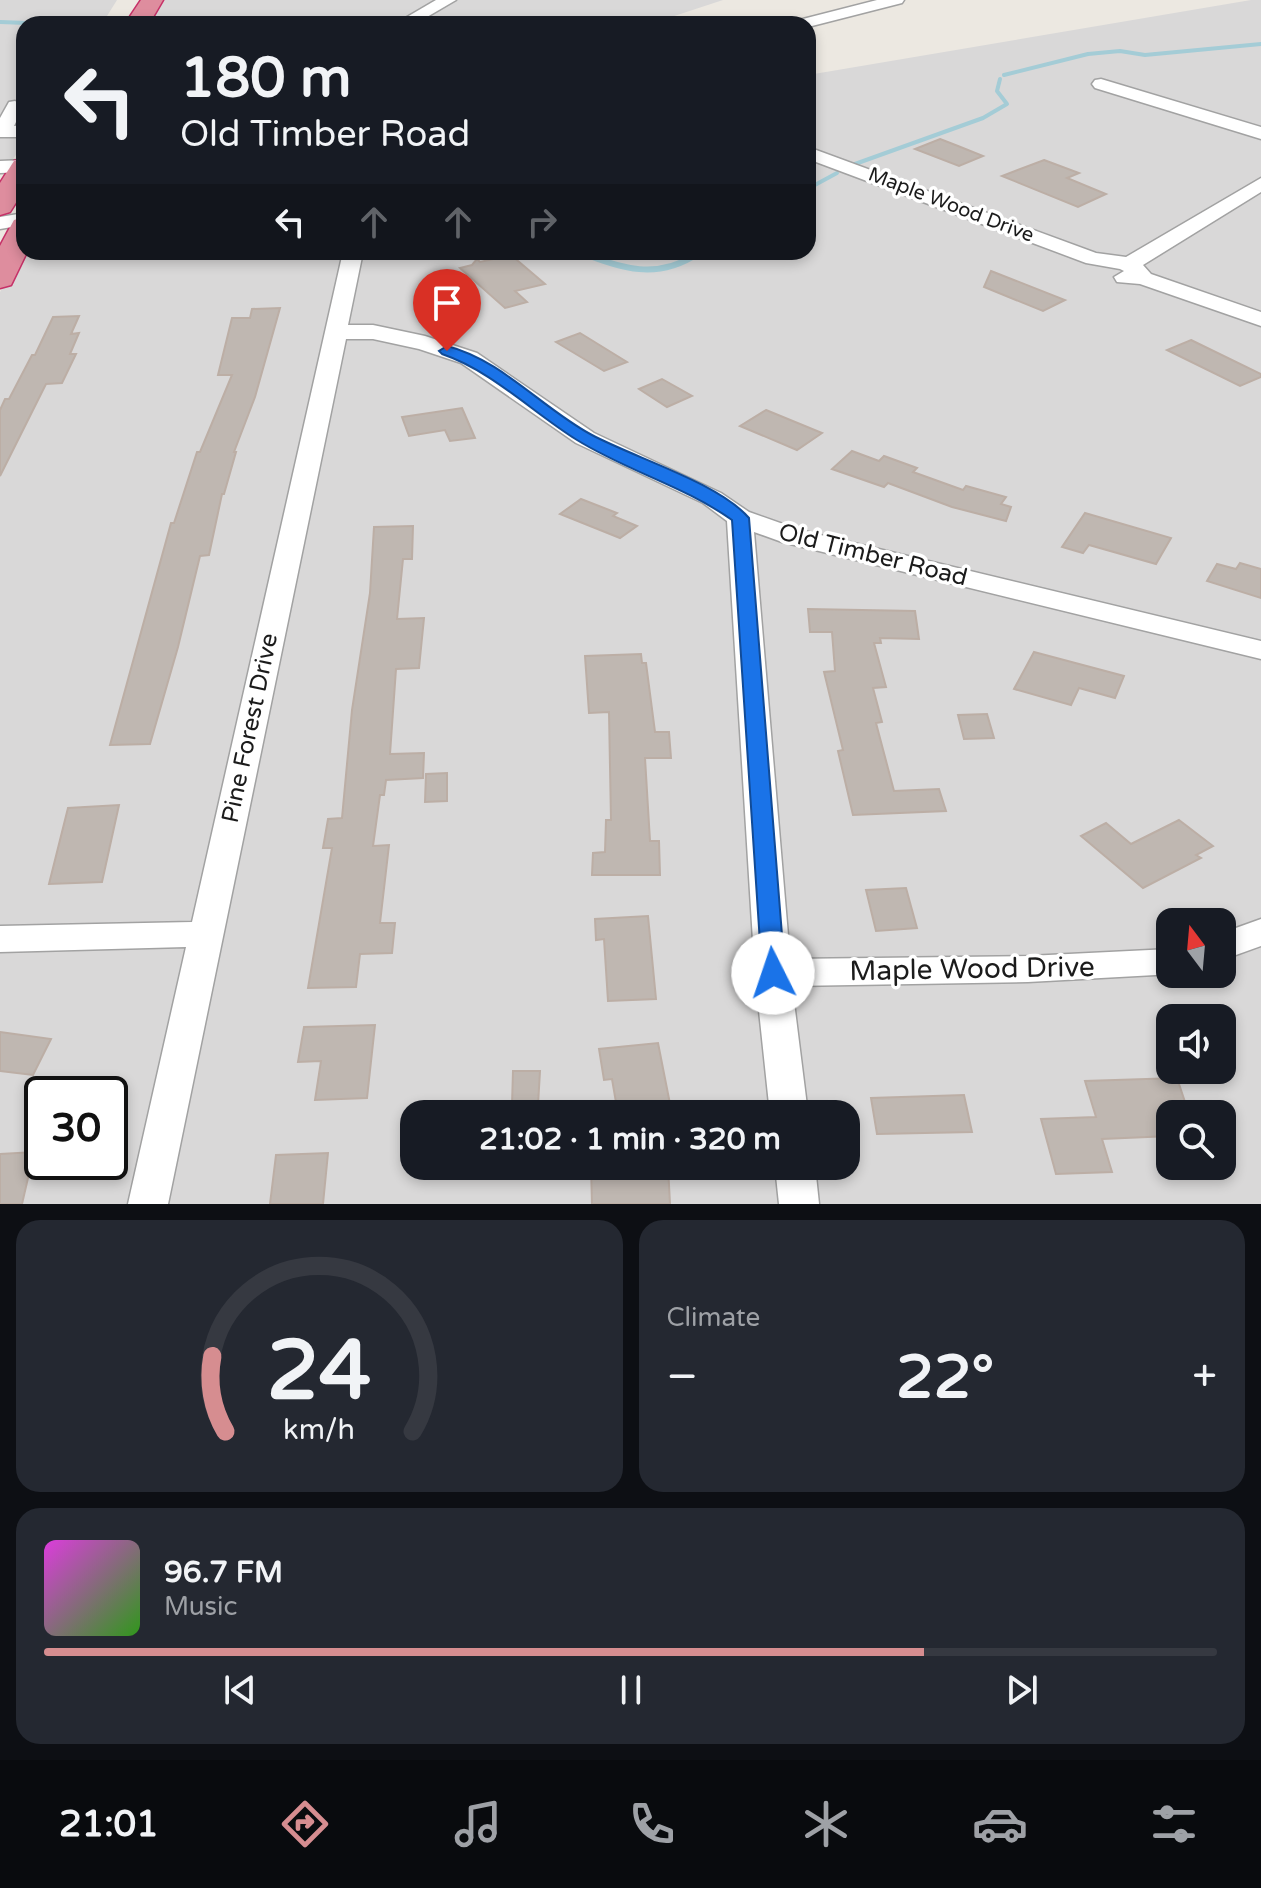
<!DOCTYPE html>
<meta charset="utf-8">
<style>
:root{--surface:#171b24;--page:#242831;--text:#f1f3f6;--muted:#9ea1a6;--line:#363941;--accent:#d68d90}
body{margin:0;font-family:"Varela Round",sans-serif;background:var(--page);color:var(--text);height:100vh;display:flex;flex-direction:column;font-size:30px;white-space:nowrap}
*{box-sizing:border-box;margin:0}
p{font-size:26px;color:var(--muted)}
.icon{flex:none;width:44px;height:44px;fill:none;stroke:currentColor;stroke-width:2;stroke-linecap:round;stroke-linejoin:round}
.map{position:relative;height:1204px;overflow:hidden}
.panel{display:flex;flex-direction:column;gap:16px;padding:16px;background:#0d0f14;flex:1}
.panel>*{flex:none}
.banner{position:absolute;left:16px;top:16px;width:800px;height:244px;border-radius:24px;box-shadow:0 4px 12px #0003;background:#171b24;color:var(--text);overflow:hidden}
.needle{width:52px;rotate:344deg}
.tools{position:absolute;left:1156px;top:908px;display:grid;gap:16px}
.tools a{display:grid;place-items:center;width:80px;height:80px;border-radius:16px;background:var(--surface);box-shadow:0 4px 12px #0003;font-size:40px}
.speed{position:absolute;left:24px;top:1076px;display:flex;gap:16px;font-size:40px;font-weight:700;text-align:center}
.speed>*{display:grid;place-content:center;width:104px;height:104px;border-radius:50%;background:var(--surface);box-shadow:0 4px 12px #0003;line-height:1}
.speed .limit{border:4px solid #111;border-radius:12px;background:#fff;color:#111}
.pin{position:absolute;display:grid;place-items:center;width:68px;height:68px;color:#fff;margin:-82px -34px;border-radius:50% 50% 50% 0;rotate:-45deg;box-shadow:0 0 8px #0007}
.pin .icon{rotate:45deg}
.me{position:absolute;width:88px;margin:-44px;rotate:356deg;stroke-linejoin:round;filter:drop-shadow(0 0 6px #0008)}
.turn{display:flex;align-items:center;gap:28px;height:168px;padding:0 32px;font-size:36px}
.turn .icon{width:104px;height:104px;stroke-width:2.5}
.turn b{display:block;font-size:56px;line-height:68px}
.lanes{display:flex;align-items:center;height:76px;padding:0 32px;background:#0003;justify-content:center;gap:40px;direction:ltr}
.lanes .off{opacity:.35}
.big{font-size:60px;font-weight:700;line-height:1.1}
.panel .tile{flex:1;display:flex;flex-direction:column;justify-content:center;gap:12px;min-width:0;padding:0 28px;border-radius:24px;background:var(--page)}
.panel .dial{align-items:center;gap:0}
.dial svg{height:208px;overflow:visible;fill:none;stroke:var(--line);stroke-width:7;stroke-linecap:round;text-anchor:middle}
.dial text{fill:var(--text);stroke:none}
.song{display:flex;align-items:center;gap:24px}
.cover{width:96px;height:96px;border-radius:12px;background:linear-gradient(135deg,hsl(300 70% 55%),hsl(110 70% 35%))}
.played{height:8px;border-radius:4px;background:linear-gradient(90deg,var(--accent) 75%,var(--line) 75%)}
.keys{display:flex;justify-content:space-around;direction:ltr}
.heat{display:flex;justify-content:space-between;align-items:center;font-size:44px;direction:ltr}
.panel .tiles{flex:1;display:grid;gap:16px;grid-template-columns:1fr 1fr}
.tile:last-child{grid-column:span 2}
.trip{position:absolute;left:400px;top:1100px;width:460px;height:80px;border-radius:24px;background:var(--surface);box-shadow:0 4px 12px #0003;font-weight:700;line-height:80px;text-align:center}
.tab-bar{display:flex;height:128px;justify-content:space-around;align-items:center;background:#090b0e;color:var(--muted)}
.tab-bar .icon{width:56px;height:56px}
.tab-bar .selected{color:var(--accent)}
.tab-bar b{font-size:36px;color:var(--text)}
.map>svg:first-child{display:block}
.residential{fill:#d9d8d8;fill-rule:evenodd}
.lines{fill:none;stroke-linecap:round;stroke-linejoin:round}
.stream-far1{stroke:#a4ccd6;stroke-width:4}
.stream{stroke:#a4ccd6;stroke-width:6}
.building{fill:#bfb7b1;stroke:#bcaea5;stroke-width:2}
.minor-casing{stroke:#a2a2a2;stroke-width:3}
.highway-casing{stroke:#c63168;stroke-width:3}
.minor{fill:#fff;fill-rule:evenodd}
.highway{fill:#de8d9e;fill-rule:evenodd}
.route{fill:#1a73e8;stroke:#114b97;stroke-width:2}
.labels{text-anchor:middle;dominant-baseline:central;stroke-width:7;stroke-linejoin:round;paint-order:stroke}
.far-street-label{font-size:20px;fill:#1b1b1b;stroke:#fff}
.street-label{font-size:24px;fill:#1b1b1b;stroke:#fff}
.near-street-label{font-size:28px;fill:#1b1b1b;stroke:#fff}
</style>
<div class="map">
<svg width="1261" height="1204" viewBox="0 0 1261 1204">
<rect width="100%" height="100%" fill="#ece8e1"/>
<g class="residential">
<polygon points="0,0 117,0 102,24 24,24 24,145 0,175"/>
<polygon points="163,0 723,0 650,24 150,24"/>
<path d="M1251,0h10v1204h-1261v-912l24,-43v3h784v-177zM1170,922h52v52h-52zM1170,1018h52v52h-52zM42,1094h68v68h-68zM414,1114h432v52h-432zM1170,1114h52v52h-52z"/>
</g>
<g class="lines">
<g class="stream-far1">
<polyline points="0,22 54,24"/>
<polyline points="1004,75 1088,54 1120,51 1145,55 1261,44"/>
<polyline points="855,164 983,118 1007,104 997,91 1000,79"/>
<polyline points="808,201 812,198 813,186 837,173"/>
</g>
<path class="stream" d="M580,252c41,17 78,28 117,2l-2,-2"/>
</g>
<g class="building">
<polygon points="940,139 958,146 983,156 959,166 915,149"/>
<polygon points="1044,160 1079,173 1067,178 1106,194 1078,207 1002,176"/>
<polygon points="511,255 545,284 515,291 527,302 505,308 460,268 472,265 477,259 480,262"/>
<polygon points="991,271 1065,300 1043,311 984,287"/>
<polygon points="280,308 255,397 234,452 236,452 224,494 222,494 209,555 200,556 178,647 150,744 110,745 171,523 174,523 197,452 200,452 232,375 218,375 232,318 250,318 252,309"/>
<polygon points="79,316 71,334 79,333 70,354 76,354 62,383 46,384 0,476 0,410 5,399 9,399 32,355 35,355 53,317"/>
<polygon points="580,333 627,362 604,371 556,342"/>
<polygon points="1191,340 1261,374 1261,377 1240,386 1167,350"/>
<polygon points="662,379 692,396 667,407 639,389"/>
<polygon points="462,408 475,438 450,441 445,430 409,436 402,417"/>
<polygon points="766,410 822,433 797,450 740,426"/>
<polygon points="852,451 879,461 884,456 917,468 913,472 963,490 966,486 1006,497 1001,504 1011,507 1006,521 952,507 888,483 884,487 832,469"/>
<polygon points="581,499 617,513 613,516 637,526 620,538 560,514"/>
<polygon points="1085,513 1171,538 1156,564 1089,545 1083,553 1062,547"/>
<polygon points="413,526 412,559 403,559 397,619 424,618 419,668 396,669 390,754 424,753 423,778 386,780 384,795 380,795 373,846 389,845 380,923 395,923 392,953 360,954 356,987 308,988 332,848 323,848 328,819 342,818 352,710 370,593 374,527"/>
<polygon points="1240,563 1261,569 1261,598 1207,581 1217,564 1236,569"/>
<polygon points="808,609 915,611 919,639 880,638 881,643 874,643 886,687 873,688 882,722 876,723 894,791 939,789 946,811 853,815 838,751 843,750 824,672 835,671 832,632 810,632"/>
<polygon points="1034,652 1124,676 1115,698 1079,688 1071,705 1014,689"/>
<polygon points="641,654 642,663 646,663 655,732 669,732 671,758 645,758 650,841 659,841 660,875 592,875 593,853 605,852 606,820 611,820 609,712 589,713 585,656"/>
<polygon points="987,714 994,738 964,739 958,715"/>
<polygon points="447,773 447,801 425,802 426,774"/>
<polygon points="119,805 102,882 49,884 68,808"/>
<polygon points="1179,820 1213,846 1196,855 1201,858 1143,888 1081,836 1106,823 1131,844"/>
<polygon points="906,888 917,928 876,931 866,890"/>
<polygon points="648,916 656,999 608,1001 604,939 596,940 595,919"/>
<polygon points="375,1025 367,1098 315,1100 321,1061 298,1062 304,1027"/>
<polygon points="0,1032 51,1039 33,1075 0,1071"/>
<polygon points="658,1043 672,1114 618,1114 612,1079 604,1080 599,1049"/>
<polygon points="513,1071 540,1071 538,1105 512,1105"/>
<polygon points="1177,1078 1189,1114 1170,1114 1170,1136 1102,1139 1112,1172 1056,1174 1041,1119 1096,1117 1085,1081"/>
<polygon points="964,1095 972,1132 877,1134 871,1098"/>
<polygon points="34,1152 22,1204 0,1204 0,1154"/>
<polygon points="328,1153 323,1204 270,1204 276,1155"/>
<polygon points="591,1166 668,1166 670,1204 592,1204"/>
</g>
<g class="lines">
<g class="minor-casing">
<g id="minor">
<polygon points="436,0 456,0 415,24 395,24"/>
<polygon points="877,0 904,0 902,3 808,27 808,24 793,24 795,21"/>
<polygon points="1101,79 1261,127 1261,139 1095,88 1092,84 1095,80"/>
<polygon points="15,101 24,106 14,126 24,125 24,137 0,137 0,118 9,102"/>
<polygon points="808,147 1096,253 1126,257 1261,178 1261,192 1143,265 1151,274 1261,312 1261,326 1140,284 1117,282 1114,277 1124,271 1120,269 1086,263 808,159"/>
<polygon points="24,160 24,172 0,173 0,161"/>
<polygon points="24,213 24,225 0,229 0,217"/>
<polygon points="343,252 363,252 348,325 373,325 425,336 477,353 594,433 721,493 749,512 800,530 1261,641 1261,659 782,542 754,532 790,959 1028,956 1170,949 1170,974 1174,974 1028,982 792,986 808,1114 770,1114 755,973 727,521 703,503 576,443 461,363 419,349 373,339 346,339 168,1204 128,1204 186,947 0,952 0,926 192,922"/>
<polygon points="1261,919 1261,946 1222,960 1222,933"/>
<polygon points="775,1166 815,1166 819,1204 779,1204"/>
</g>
</g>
<g class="highway-casing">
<g id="highway">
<polygon points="141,0 163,0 149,24 125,24"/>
<polygon points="24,159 24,190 10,212 0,215 0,183 14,161"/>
<polygon points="24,217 24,252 27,252 11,285 0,288 0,246 14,220"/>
</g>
</g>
<use href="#minor" class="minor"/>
<use href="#highway" class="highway"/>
</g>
<path class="route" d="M447,346c55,14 96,63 145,89 43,23 127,48 157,83l36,455 -3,7 -9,2 -8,-2 -3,-7 -30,-453c-48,-34 -105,-49 -155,-80 -45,-28 -85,-69 -135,-86l-3,-3z"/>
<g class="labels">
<g class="far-street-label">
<text transform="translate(951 205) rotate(21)">Maple Wood Drive</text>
</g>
<g class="street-label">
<text transform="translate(873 555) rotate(14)">Old Timber Road</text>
<text transform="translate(250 728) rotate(-78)">Pine Forest Drive</text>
</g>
<g class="near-street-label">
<text transform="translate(972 969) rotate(-1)">Maple Wood Drive</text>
</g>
</g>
</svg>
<div class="tools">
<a><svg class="needle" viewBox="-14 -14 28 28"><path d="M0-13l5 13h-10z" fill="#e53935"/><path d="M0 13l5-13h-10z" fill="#9ea1a6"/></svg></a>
<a><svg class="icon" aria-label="sound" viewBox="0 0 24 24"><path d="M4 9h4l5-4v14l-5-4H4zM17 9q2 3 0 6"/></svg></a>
<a><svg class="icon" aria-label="search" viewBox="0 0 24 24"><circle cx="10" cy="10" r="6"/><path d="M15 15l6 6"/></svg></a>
</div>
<div class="speed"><div class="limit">30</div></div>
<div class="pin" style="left:447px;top:351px;background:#d93025"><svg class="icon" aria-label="arrive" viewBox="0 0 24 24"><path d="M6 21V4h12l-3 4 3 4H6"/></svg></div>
<svg class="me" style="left:773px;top:973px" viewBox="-20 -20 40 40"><circle r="19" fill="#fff"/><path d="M0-13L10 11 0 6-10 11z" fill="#1a73e8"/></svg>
<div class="trip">21:02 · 1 min · 320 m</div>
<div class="banner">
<div class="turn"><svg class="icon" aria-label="left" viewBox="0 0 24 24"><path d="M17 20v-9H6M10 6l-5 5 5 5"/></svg><div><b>180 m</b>Old Timber Road</div></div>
<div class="lanes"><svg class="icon" aria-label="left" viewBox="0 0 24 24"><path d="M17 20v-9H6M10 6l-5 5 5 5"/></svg><svg class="icon off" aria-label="ahead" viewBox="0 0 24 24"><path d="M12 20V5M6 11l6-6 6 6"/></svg><svg class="icon off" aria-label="ahead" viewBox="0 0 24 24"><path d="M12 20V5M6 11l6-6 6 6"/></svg><svg class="icon off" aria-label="right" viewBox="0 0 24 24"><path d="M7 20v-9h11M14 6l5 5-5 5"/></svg></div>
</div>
</div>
<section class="panel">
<div class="tiles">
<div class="tile dial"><svg viewBox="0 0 100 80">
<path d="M14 69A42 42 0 1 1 86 69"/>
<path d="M14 69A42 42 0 0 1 9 40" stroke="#d68d90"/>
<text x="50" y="56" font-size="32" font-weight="700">24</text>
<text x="50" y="72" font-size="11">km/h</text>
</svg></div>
<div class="tile"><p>Climate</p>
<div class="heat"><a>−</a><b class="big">22°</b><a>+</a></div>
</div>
<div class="tile">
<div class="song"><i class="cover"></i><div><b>96.7 FM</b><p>Music</p></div></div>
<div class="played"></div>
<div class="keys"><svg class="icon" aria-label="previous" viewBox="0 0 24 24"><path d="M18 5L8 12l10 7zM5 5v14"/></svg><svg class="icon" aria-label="pause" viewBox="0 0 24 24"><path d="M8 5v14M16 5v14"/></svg><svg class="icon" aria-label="next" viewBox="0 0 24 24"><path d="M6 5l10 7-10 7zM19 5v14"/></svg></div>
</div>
</div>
</section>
<nav class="tab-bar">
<b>21:01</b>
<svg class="icon selected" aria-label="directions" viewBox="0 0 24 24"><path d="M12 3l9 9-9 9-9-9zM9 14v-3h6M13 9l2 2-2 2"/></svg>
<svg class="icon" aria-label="music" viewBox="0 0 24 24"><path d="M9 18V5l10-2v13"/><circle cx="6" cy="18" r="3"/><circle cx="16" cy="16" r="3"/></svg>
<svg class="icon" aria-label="phone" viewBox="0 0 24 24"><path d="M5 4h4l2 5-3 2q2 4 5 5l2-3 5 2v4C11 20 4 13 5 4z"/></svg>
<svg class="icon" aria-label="climate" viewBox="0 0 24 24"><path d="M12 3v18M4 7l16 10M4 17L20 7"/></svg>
<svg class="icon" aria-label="car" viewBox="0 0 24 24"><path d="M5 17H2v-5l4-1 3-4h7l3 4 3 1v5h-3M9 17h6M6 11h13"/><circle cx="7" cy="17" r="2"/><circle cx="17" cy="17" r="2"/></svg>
<svg class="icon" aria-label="filters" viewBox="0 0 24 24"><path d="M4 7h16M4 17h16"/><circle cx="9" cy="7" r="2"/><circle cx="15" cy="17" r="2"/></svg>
</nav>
